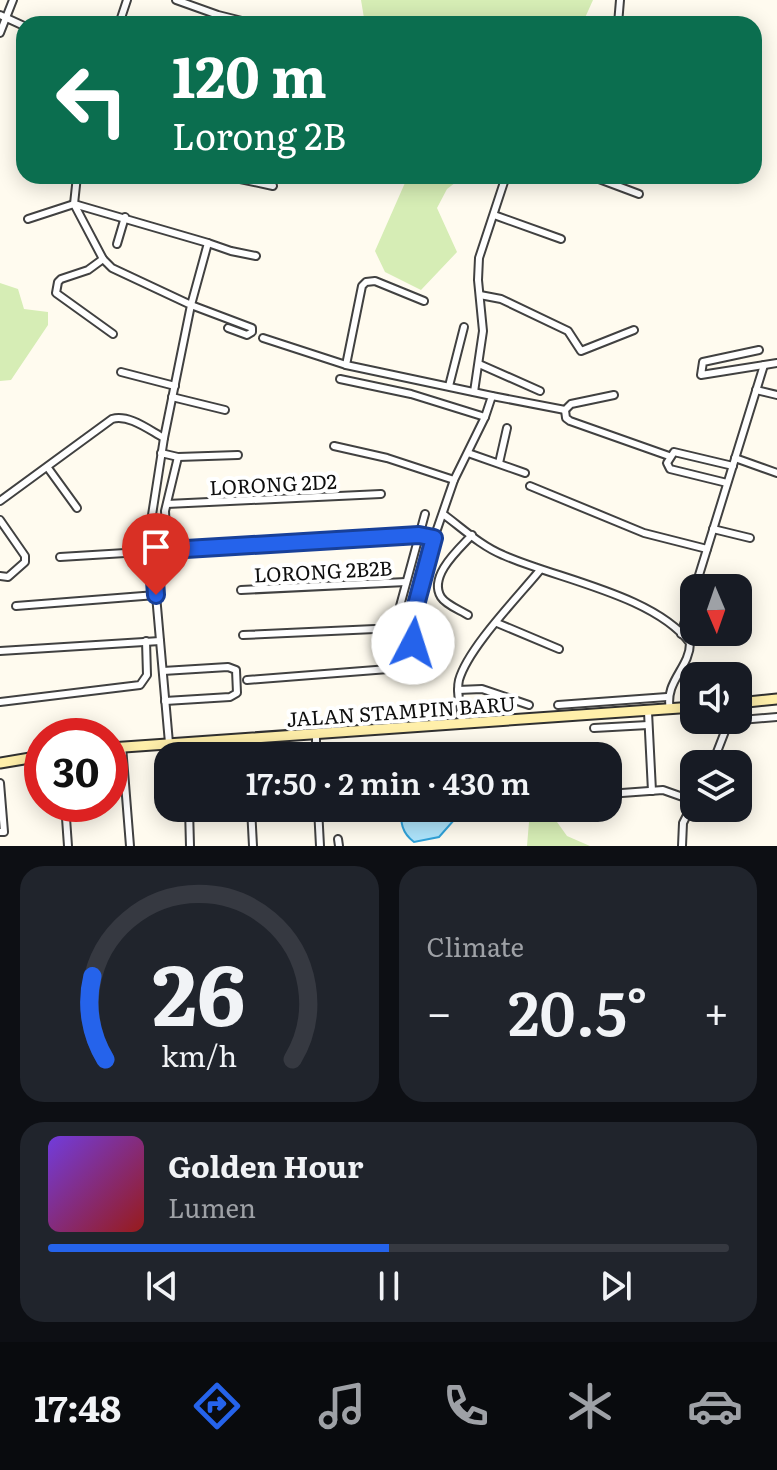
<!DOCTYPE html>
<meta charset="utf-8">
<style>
:root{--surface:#171b24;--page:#20242c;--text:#f1f3f6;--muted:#9ea1a6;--line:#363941;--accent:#2563eb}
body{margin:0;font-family:Literata,serif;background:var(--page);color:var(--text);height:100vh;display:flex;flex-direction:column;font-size:30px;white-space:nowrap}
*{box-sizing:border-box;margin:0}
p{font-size:26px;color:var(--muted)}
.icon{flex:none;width:44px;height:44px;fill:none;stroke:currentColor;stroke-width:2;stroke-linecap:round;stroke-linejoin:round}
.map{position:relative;height:846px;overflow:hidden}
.drawer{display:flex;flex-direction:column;gap:20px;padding:20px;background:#0d0f14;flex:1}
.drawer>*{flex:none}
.banner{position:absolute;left:16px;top:16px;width:746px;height:168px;border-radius:24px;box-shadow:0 4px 20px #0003;background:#0b6e4f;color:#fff;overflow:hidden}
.needle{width:52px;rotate:178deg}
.controls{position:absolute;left:680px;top:574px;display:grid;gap:16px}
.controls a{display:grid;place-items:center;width:72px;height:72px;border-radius:16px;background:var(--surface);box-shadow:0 4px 20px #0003;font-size:40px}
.speed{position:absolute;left:24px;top:718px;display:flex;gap:16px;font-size:40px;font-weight:700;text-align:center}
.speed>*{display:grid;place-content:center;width:104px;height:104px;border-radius:50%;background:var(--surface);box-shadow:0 4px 20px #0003;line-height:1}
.speed .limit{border:12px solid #d22;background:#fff;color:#111}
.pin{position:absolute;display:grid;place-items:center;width:68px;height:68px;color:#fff;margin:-82px -34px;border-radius:50% 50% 50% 0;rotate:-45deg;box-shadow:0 0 8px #0007}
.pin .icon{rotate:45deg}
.me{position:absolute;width:88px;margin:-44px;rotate:5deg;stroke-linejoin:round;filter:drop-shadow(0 0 6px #0008)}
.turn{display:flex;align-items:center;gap:28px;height:168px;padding:0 24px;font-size:36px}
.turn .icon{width:104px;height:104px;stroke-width:2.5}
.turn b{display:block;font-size:56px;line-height:68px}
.big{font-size:60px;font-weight:600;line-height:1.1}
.drawer .card{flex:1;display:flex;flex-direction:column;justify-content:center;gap:12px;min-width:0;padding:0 28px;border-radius:24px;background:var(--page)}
.drawer .dial{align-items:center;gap:0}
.dial svg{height:208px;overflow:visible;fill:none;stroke:var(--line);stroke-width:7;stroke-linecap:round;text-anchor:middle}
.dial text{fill:var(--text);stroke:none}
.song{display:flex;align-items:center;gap:24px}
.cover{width:96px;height:96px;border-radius:12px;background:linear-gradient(135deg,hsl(260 70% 55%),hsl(0 70% 35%))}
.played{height:8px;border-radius:4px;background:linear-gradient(90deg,var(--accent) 50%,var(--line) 50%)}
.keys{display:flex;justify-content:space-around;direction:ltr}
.heat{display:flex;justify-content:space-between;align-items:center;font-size:44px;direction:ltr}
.drawer .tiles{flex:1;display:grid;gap:20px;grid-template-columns:1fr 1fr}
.card:last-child{grid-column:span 2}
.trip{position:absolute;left:154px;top:742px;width:468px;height:80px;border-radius:24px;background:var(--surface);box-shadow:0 4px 20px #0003;font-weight:600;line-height:80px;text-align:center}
.tab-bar{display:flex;height:128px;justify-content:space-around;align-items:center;background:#090b0e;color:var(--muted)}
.tab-bar .icon{width:56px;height:56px}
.tab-bar .current{color:var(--accent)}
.tab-bar b{font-size:36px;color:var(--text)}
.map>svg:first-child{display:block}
.green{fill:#d6edb5}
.water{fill:#aee4fb;stroke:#2fa1d8;stroke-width:2}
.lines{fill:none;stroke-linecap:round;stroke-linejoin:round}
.street-casing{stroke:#414141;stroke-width:10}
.secondary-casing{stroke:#303030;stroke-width:13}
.street{stroke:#fff;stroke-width:6}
.secondary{stroke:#ffefaa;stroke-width:9}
.route-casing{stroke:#184099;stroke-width:20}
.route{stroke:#2563eb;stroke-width:14}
.labels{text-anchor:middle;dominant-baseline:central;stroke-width:8;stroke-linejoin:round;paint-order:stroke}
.street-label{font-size:20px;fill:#0e0e0e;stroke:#fff}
</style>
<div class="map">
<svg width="777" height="846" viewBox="0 0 777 846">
<rect width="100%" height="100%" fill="#fffbef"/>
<g class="green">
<polygon points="361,0 593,0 584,20 543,24 365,24"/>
<polygon points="408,176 464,176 447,189 437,208 457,252 421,290 385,272 375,251"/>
<polygon points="0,283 18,289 24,309 48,312 48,325 11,380 0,381"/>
<polygon points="542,812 557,822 567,836 590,846 527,846 529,822"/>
</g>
<path class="water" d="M403,808h51l1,11 -16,18 -25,5c-12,-9 -15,-20 -11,-34z"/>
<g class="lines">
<g class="street-casing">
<g id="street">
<polyline points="176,0 218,15 254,24"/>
<polyline points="0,15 24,26"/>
<polyline points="119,24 127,0"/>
<polyline points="618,24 620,0"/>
<polyline points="0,33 13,0"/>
<polyline points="77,176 74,204 103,259 88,270 61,279 58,282 56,293 113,334"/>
<polyline points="226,176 273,186"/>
<polyline points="591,176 639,194"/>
<polyline points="494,215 561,239"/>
<polyline points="28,219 74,204 208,243 191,305 252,328 252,332 247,335 228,328"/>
<polyline points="208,243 231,251 256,256"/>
<polyline points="117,244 125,217"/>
<polyline points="103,259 112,268 191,305 164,438 152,515 156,595 169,743"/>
<polyline points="480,295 501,299 568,331 581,351 634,330"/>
<polyline points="263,338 346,365"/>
<polyline points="759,350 703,362 701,375 777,363"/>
<polyline points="479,364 540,391"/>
<polyline points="121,372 175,386"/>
<polyline points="340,379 411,394 485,417"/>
<polyline points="449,386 464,327"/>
<polyline points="756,390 777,395"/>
<polyline points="474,392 483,331 478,280 479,258 506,176"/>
<polyline points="492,396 565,410 571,404 614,395"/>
<polyline points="172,397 225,410"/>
<polyline points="565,410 566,418 570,421 669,456"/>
<polyline points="334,446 387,458 454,480"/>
<polyline points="161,453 178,457 238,455"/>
<polyline points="468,453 525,473"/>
<polyline points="735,458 777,473"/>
<polyline points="499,463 507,428"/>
<polyline points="48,468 77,508"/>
<polyline points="727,483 670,469 667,463 674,452 733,466"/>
<polyline points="530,486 644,533 707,549"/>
<path d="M0,501l112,-82c17,-5 37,11 52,19"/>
<polyline points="167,504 381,494"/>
<path d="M443,514c19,14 38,32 60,41 54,24 151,40 187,88 0,25 -26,38 -20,67"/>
<polyline points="0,520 25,556 25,562 8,577 0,576"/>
<polyline points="713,529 750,538"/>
<polyline points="167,550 165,511 178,457"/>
<polyline points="60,557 419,535 434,538"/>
<polyline points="695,588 764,365"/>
<polyline points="241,590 406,582"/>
<polyline points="16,606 156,595"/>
<path d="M468,615c-8,-5 -22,-10 -27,-18 -13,-21 18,-48 31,-62"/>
<polyline points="497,623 559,649"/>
<polyline points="681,634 694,592"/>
<polyline points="243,635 397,628"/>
<polyline points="0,651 160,641"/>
<polyline points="401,670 397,617 425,514"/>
<polyline points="163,671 228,667 236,670 237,693 230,697 165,701"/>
<polyline points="247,680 414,667 412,620 434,538 454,480 485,417 492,396 346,365 362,286 366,282 375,281 424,301"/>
<polyline points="458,690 482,689 529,705"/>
<polyline points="0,702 140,685 147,675 146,641"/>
<polyline points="558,705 667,697"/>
<polyline points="648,712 652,791"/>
<path d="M463,723c-2,-13 -7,-30 -4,-43 9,-32 59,-83 81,-110"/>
<polyline points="594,728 648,725"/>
<polyline points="316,734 316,756"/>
<polyline points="247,738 248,756"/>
<polyline points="188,742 188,756"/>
<polyline points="122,746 130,846"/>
<polyline points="717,752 729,721 777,717"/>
<polyline points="0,783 4,832 0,832"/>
<polyline points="608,794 663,790 694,801"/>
<polyline points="65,804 68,846"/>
<polyline points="189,808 190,846"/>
<polyline points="251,808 253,846"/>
<polyline points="318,808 320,846"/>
<polyline points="338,839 339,846"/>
<polyline points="682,846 683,823 694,801"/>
</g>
</g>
<g class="secondary-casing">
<g id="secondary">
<polyline points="738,703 777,699"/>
<polyline points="110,748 694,707"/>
<polyline points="0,763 42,756"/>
</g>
</g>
<use href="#street" class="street"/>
<use href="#secondary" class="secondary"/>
</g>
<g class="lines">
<g class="route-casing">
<polyline id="route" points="156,595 153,551 419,535 434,538 412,620 413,643"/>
</g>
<use href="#route" class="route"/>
</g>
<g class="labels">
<g class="street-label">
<text transform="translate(273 483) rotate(-3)">LORONG 2D2</text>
<text transform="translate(323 570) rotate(-3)">LORONG 2B2B</text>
<text transform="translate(401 710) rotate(-4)">JALAN STAMPIN BARU</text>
</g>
</g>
</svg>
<div class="controls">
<a><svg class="needle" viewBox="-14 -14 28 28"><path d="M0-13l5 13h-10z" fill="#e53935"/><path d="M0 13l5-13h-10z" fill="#9ea1a6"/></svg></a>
<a><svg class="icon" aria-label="sound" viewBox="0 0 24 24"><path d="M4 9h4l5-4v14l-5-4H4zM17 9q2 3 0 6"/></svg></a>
<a><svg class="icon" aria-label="layers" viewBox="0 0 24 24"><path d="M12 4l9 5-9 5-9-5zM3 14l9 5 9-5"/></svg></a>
</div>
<div class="speed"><div class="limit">30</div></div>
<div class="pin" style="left:156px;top:595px;background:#d93025"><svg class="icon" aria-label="arrive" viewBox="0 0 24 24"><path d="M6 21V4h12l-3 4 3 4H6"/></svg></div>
<svg class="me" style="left:413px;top:643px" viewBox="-20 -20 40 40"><circle r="19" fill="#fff"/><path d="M0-13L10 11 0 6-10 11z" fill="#2563eb"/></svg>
<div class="trip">17:50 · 2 min · 430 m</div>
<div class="banner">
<div class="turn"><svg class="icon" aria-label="left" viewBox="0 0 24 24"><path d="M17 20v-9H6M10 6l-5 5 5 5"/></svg><div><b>120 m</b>Lorong 2B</div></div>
</div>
</div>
<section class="drawer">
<div class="tiles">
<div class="card dial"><svg viewBox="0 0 100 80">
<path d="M14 69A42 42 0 1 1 86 69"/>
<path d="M14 69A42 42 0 0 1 9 37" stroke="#2563eb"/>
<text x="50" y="56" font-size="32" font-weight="700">26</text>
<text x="50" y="72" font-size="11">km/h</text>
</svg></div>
<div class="card"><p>Climate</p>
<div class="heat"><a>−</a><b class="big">20.5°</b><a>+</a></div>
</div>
<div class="card">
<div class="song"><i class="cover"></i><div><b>Golden Hour</b><p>Lumen</p></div></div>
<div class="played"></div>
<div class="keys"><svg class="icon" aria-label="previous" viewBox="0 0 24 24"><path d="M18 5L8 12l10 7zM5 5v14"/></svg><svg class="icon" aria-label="pause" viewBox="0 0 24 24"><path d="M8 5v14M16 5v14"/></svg><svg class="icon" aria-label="next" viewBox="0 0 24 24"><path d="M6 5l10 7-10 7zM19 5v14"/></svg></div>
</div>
</div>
</section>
<nav class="tab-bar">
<b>17:48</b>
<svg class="icon current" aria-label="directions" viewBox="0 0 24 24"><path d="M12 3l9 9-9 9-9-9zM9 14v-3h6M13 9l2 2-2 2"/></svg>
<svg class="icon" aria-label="music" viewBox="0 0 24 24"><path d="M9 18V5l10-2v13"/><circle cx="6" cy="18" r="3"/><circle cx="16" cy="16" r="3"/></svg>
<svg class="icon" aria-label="phone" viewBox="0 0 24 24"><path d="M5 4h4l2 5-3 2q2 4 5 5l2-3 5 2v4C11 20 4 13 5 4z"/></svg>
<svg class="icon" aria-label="climate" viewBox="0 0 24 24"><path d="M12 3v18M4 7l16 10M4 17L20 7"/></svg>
<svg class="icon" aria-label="car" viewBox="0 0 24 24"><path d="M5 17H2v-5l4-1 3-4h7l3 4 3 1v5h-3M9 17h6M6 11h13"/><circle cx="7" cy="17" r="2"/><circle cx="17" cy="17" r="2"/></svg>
</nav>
